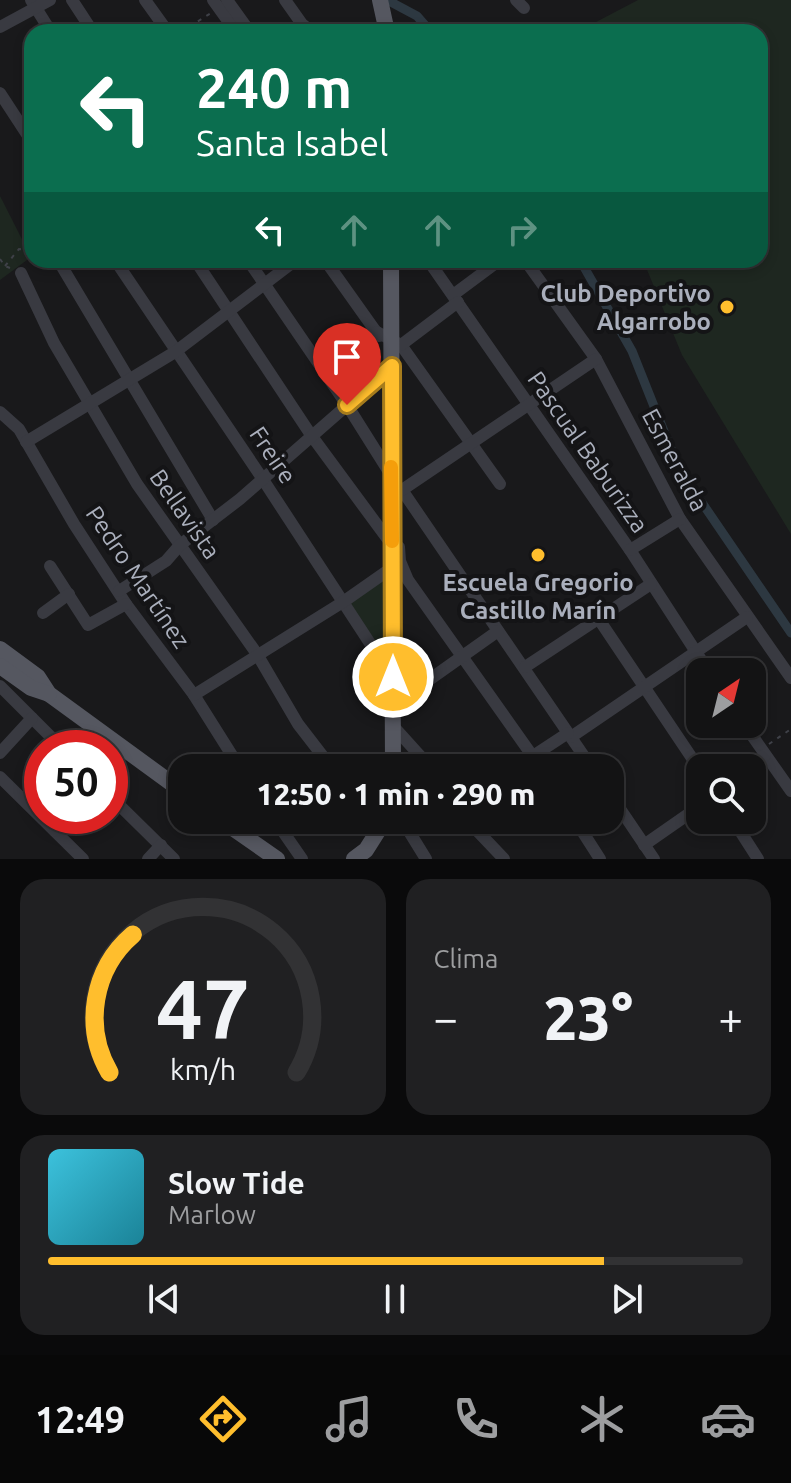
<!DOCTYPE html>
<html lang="es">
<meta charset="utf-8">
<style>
:root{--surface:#131314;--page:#202022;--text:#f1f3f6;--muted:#9d9ea0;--line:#323234;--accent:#ffbe2d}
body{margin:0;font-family:Ubuntu,sans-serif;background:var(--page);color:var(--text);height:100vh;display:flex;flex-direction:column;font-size:30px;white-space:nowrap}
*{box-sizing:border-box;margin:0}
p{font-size:26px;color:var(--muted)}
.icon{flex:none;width:44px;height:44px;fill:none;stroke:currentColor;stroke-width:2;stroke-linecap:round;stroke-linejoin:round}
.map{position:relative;height:859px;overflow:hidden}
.side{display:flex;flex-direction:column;gap:20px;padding:20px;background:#0a0a0b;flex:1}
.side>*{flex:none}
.banner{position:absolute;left:24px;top:24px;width:744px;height:244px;border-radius:24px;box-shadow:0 4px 12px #0003,0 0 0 2px var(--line);background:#0b6e4f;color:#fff;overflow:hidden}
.needle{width:52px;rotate:35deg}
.tools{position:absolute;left:686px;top:658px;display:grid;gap:16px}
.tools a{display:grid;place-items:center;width:80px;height:80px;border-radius:16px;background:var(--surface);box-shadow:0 4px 12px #0003,0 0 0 2px var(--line);font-size:40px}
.speed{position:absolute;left:24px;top:730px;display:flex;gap:16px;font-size:40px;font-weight:700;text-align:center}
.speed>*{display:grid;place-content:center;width:104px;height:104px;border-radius:50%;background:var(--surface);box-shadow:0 4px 12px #0003,0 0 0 2px var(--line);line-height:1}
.speed .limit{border:12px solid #d22;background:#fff;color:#111}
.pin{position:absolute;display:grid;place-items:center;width:68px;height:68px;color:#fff;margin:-82px -34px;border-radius:50% 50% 50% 0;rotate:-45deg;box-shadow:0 0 8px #0007}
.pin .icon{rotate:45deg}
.me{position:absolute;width:88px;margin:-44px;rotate:0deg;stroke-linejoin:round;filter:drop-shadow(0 0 6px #0008)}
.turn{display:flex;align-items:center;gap:28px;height:168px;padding:0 40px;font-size:36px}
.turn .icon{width:104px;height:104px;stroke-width:2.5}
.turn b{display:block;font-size:56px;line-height:68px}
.lanes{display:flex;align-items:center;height:76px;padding:0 40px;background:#0003;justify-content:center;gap:40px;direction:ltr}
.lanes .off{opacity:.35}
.big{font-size:60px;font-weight:800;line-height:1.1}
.side .widget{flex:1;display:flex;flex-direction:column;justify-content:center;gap:12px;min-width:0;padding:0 28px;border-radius:24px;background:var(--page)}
.side .dial{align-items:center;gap:0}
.dial svg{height:208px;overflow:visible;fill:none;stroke:var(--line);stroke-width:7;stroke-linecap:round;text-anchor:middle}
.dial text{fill:var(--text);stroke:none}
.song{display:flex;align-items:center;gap:24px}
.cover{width:96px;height:96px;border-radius:12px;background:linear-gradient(135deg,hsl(190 70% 55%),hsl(190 70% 35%))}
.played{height:8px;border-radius:4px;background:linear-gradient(90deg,var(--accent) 80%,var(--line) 80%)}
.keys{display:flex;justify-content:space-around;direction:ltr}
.heat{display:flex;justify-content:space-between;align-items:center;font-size:44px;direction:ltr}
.side .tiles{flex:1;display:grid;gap:20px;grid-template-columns:1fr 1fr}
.widget:last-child{grid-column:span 2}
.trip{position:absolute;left:168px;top:754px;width:456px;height:80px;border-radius:24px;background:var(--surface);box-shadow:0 4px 12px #0003,0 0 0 2px var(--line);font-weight:800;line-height:80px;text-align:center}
.dock{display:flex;height:128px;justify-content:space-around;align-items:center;background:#080808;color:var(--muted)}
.dock .icon{width:56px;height:56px}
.dock .on{color:var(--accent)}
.dock b{font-size:36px;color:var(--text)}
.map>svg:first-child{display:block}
.green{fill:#1e2720}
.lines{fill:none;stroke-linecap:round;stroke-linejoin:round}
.canal{stroke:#2d3841;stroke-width:9}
.path{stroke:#3f4148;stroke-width:2;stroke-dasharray:4 6;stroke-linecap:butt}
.minor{stroke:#393a41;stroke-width:12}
.major{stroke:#555760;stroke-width:16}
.route-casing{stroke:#a67c1d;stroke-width:20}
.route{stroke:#ffbe2d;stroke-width:14}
.slow{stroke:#f59e0b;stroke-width:14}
.poi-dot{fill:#ffbe2d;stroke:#141416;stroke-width:3}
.labels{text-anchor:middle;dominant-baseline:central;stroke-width:8;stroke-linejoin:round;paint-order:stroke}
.poi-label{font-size:24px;font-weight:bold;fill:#aaafbc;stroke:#141416;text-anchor:end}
.street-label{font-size:24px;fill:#aaafbc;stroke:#141416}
</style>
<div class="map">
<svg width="791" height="859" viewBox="0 0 791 859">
<rect width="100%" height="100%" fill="#19191b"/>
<g class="green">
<polygon points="638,0 791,0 791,534 682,355 643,260 760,260 760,32 577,32"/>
<polygon points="0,196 31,257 0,280"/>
<polygon points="386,576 383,657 347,600"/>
</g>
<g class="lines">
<g class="canal">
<polyline points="389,1 417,16 431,32"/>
<polyline points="580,260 632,351 679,469 791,633"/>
</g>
<g class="path">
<polyline points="181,32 211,13"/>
<polyline points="0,259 5,266 10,268"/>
<polyline points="5,266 19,249 32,250"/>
<polyline points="769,744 791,729"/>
</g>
<g class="minor">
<polyline points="31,0 51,32"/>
<polyline points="72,0 93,32"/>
<polyline points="145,0 168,32"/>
<polyline points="213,0 236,32"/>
<polyline points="227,0 250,32"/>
<polyline points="285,0 302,24 312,32"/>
<polyline points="516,0 524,8"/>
<polyline points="0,27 50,0"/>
<polyline points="0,93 32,142"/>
<polyline points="58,260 213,520"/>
<polyline points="115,260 262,478 392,677"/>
<polyline points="195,260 311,435 392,545"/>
<polyline points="248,260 347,405 391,475"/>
<polyline points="325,260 379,336"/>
<polyline points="428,260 630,550 709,672"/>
<polyline points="525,260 596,359 680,519 791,678"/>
<polyline points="21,273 54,343 137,484 257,654 298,724 332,768"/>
<polyline points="453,295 500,260"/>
<polyline points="377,332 401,345 500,484"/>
<polyline points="401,345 458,302"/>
<polyline points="0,412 19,429 74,524 126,604 194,695 240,768"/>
<polyline points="26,442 175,352 296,260"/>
<polyline points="391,484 402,490 592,768"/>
<polyline points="402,490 596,359"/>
<polyline points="399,547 400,561 408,580 541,768"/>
<polyline points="630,550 680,519"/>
<polyline points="50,566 88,625 126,604"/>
<polyline points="119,591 166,561 180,545 240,499 392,366"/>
<polyline points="43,613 69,594"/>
<polyline points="598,618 700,770"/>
<polyline points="525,667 651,584"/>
<polyline points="0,686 62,748"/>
<polyline points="419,687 498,631"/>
<polyline points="194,695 343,602 393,567"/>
<polyline points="744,724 791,791"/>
<polyline points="394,727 431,768"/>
<polyline points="571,737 747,617"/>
<polyline points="0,753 32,718"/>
<polyline points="533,756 568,733"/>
<polyline points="749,768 765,755"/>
<polyline points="0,777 83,859"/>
<polyline points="610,794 654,859"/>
<polyline points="110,796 174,859"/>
<polyline points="275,820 302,859"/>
<polyline points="402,820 426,859"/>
<polyline points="467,820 504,859"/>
<polyline points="575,820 600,859"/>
<polyline points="733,820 758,859"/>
<polyline points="55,831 69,816"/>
<polyline points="644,845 700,806"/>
<polyline points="148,859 161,845"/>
</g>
<g class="major">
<polyline points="380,0 387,32"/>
<polyline points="391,260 393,768"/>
<polyline points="0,649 38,677 49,694 182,791"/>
<polyline points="0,666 31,688 49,694"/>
<polyline points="221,820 277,859"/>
<polyline points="354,859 366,850 385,820"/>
</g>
</g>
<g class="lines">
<g class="route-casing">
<polyline id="route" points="347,405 392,366 393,677"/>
</g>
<use href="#route" class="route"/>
<polyline class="slow" points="391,467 392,541"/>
</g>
<g class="poi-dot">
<circle cx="727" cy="307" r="8"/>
<circle cx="538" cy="555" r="8"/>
</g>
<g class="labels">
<g class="poi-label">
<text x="711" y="293">Club Deportivo<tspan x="711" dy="28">Algarrobo</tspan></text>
<text x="538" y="582" text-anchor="middle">Escuela Gregorio<tspan x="538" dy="28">Castillo Marín</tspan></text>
</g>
<g class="street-label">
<text transform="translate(588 452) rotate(55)">Pascual Baburizza</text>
<text transform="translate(273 455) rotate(56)">Freire</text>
<text transform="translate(675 460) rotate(62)">Esmeralda</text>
<text transform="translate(185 514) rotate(55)">Bellavista</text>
<text transform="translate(138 577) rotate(56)">Pedro Martínez</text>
</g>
</g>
</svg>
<div class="tools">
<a><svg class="needle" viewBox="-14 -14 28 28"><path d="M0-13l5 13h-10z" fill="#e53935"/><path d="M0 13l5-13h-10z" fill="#9d9ea0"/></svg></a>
<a><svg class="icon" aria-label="search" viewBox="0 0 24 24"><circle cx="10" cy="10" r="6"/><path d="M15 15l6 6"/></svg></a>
</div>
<div class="speed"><div class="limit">50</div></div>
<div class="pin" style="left:347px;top:405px;background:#d93025"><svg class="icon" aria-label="arrive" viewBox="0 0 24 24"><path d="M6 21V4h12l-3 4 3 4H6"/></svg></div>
<svg class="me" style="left:393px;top:677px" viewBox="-20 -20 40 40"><circle r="17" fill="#ffbe2d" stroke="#fff" stroke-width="3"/><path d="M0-11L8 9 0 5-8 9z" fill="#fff"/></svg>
<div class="trip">12:50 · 1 min · 290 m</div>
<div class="banner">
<div class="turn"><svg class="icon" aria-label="left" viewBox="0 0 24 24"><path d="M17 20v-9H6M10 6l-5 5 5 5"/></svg><div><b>240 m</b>Santa Isabel</div></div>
<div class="lanes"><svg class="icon" aria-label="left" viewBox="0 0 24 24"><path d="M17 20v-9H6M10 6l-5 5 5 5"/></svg><svg class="icon off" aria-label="ahead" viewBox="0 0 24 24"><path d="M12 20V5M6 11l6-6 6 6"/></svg><svg class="icon off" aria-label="ahead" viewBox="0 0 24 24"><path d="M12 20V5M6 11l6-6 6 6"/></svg><svg class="icon off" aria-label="right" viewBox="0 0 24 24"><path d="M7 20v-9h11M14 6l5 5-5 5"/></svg></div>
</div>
</div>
<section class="side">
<div class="tiles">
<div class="widget dial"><svg viewBox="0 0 100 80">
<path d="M14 69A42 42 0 1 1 86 69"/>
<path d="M14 69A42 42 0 0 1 23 16" stroke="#ffbe2d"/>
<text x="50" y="56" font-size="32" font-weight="700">47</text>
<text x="50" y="72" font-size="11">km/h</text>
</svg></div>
<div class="widget"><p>Clima</p>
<div class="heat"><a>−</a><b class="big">23°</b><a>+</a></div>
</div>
<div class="widget">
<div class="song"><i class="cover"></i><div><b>Slow Tide</b><p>Marlow</p></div></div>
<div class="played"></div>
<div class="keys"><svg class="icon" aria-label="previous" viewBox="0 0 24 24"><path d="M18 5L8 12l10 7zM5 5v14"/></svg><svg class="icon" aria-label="pause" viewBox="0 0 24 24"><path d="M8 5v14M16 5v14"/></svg><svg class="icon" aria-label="next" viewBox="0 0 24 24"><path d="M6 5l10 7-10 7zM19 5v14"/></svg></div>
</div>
</div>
</section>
<nav class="dock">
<b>12:49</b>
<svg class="icon on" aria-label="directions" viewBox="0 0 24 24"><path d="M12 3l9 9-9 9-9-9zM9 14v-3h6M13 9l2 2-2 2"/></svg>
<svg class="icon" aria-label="music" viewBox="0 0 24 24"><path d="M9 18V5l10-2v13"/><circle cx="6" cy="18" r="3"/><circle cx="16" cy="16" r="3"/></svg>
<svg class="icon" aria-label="phone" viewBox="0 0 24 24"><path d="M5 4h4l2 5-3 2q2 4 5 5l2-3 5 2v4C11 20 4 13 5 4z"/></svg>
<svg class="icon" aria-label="climate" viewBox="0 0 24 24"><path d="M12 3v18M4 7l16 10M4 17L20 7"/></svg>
<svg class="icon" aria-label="car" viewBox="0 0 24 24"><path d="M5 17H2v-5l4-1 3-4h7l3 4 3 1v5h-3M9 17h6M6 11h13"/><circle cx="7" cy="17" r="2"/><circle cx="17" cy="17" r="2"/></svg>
</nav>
